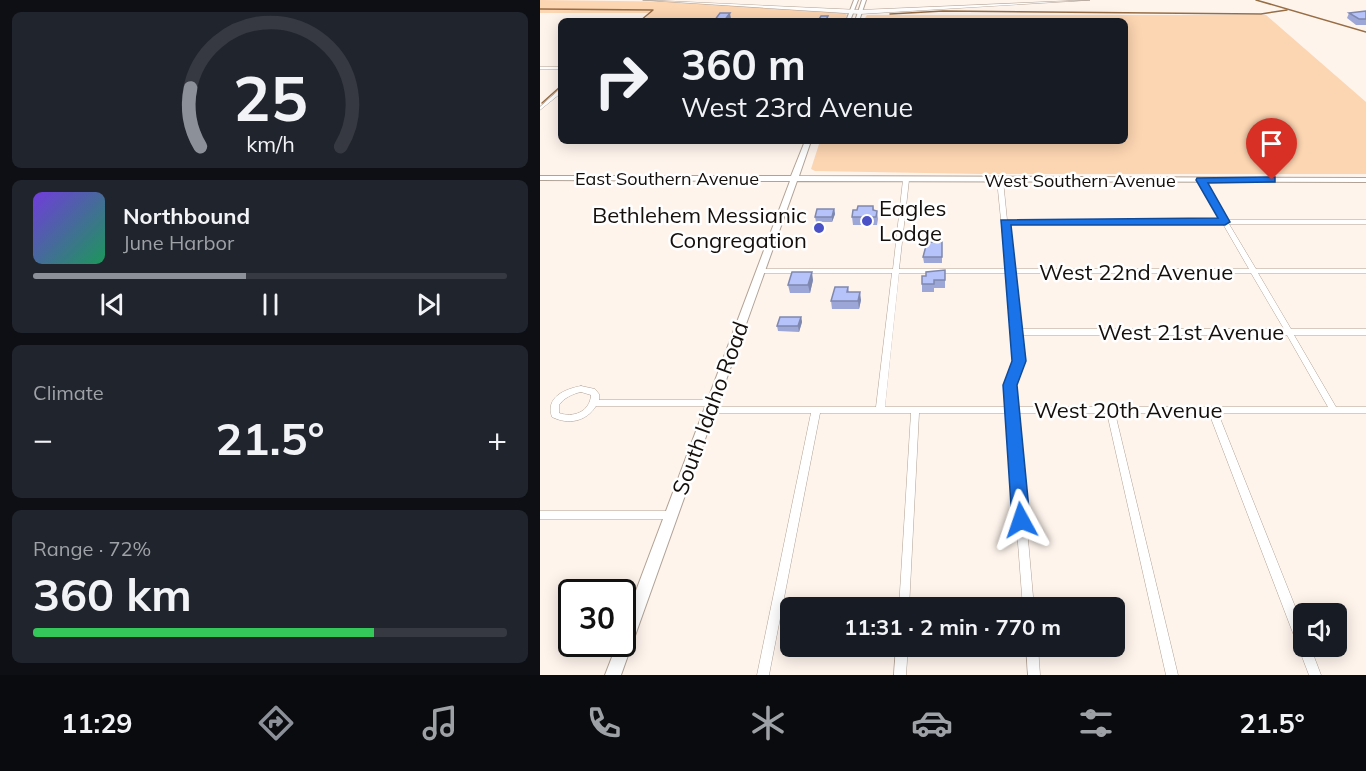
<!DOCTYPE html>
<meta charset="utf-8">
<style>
:root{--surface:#171b24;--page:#20242c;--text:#f1f3f6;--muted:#9ea1a6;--line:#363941;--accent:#8c9099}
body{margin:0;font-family:Mulish,sans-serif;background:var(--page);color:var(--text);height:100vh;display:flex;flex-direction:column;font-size:22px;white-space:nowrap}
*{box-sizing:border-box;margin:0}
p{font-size:20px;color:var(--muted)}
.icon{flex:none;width:33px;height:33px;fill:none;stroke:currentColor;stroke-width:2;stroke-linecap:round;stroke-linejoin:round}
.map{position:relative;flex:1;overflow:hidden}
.details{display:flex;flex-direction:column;gap:12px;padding:12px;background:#0d0f14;width:540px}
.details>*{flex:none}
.hud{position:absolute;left:18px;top:18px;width:570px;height:126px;border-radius:9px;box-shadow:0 3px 15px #0003;background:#171b24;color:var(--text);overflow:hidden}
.controls{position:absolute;left:753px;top:603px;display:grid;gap:12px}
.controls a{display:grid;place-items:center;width:54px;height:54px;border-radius:9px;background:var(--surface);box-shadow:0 3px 15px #0003;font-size:30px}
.speed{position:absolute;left:18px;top:579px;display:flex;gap:12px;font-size:30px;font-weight:700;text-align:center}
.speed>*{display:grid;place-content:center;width:78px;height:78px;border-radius:50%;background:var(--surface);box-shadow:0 3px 15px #0003;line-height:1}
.speed .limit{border:3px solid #111;border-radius:9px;background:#fff;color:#111}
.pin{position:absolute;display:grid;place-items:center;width:51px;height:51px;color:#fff;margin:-62px -26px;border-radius:50% 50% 50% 0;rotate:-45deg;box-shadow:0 0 6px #0007}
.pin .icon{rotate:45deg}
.me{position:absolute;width:66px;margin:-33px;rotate:355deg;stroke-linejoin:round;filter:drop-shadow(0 0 4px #0008)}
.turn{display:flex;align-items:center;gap:21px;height:126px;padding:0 24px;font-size:27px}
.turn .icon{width:78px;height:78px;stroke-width:2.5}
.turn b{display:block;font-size:42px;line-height:51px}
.big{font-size:45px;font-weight:700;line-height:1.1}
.details .tile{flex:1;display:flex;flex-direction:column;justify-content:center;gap:9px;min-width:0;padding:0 21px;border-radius:9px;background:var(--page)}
.details .dial{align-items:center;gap:0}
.dial svg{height:156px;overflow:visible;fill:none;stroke:var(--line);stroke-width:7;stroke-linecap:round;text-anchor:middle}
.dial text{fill:var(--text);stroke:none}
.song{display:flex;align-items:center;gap:18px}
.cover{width:72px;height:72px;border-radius:9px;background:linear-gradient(135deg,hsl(260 70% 55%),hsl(150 70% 35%))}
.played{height:6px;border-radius:3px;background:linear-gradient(90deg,var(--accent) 45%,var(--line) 45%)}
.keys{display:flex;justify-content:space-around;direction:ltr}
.heat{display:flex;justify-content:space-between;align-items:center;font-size:33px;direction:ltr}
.charge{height:9px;border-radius:4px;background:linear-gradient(90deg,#34c759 72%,var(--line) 0)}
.trip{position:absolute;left:240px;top:597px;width:345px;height:60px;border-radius:9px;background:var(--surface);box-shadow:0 3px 15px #0003;font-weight:700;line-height:60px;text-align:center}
.tab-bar{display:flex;height:96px;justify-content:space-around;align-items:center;background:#090b0e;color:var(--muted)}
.tab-bar .icon{width:42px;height:42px}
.tab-bar .active{color:var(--accent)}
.tab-bar b{font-size:27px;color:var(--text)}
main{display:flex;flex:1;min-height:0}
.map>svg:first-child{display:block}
.green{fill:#fcd5b2}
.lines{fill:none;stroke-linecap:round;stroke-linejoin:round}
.stream{stroke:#976d44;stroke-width:1.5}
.minor-casing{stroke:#b1a295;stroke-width:1}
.secondary-casing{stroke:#b1a295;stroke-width:2}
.motorway-casing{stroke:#b1a295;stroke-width:1}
.minor{fill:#fff;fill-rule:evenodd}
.secondary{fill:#fff;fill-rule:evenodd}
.motorway{fill:#fff;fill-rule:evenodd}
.wall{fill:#9da7d7}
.shaded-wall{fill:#7f88af}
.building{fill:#b6c2fa;stroke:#7f88af;stroke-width:1.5}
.route{fill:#1a73e8;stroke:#114b97;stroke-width:1.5}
.poi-dot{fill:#4a51c6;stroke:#fff;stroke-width:2}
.labels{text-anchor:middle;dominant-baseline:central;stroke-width:5;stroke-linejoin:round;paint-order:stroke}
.far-street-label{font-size:18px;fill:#140f0b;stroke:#fff}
.poi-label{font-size:22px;fill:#140f0b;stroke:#fff;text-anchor:start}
.street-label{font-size:22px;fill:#140f0b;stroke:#fff}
</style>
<main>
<section class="details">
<div class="tile dial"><svg viewBox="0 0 100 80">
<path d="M14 69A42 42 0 1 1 86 69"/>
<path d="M14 69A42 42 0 0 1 9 39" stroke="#8c9099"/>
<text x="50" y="56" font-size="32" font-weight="700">25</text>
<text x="50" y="72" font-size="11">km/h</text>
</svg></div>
<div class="tile">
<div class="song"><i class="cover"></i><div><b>Northbound</b><p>June Harbor</p></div></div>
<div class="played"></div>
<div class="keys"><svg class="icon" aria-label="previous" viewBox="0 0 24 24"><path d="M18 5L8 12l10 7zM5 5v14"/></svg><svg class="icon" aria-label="pause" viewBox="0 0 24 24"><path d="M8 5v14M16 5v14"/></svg><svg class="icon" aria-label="next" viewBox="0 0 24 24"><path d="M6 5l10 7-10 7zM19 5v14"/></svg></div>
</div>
<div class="tile"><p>Climate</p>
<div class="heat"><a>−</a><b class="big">21.5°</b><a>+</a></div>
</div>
<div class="tile"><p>Range · 72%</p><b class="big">360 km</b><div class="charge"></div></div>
</section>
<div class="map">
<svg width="826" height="675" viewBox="0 0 826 675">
<rect width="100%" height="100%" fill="#fef4ec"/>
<g class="green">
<polygon points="0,0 151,2 303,12 307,15 305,21 105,19 110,13 0,13"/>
<polygon points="327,15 726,15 826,102 826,174 441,174 275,171 271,169 280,141 585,141 585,21 323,21"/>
</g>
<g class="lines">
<g class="stream">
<polyline points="716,0 826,32"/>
<polyline points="0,9 113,10 100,21"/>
<polyline points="350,14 403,11 721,14 747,10"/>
<polyline points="2,103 21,86"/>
</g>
<g class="minor-casing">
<g id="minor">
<rect x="0" y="67" width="21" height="2"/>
<polygon points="19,90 21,90 21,93 0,110 0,107"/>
<path d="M366,178l3,2 -10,89h107l-9,-89 3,-2 3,2 4,40h214l-23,-40 3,-2 3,2 23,40h139v4h-137l27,45h110v4h-108l33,56h75v6h-72l42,72h30v6h-148l86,216v17h6l11,29h-12l-100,-262h-94l63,262h-12l-59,-262h-90l17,195h-11l-15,-195h-89l-10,195h-10l12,-195h-91l-51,262h-12l54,-262h-102l-3,-1 -1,-2 1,-2 3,-1h167l16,-134h-131l-3,-2 3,-2h132l10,-89zM468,224h215l26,45h-236zM359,273h107l9,88 -9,24 2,22h-123zM473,273h238l33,56h-265zM480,335h267l41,72h-312l-2,-22 9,-24z"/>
<path d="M41,386l14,3 4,5v6h113l3,1 1,2 -1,2 -3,1h-116c-10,16 -28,19 -44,11 -7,-20 13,-28 29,-31zM41,392l10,3c-1,17 -18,23 -32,18v-8c5,-7 13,-11 22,-13z"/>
<polygon points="0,511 131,511 134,512 136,515 134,518 131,519 0,519"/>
<polygon points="356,646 368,646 366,675 354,675"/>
<polygon points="486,646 498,646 500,675 488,675"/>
</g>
</g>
<g class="secondary-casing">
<g id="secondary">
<polygon points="314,0 318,0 310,21 306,21"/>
<polygon points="322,0 326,0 319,21 315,21"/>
<polygon points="265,141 271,141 259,176 826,178 826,182 257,181 81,675 65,675 77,644 82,644 82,628 250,181 0,180 0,176 251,176"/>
</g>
</g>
<g class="motorway-casing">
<polygon id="motorway" points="103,0 320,10 550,0 320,14"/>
</g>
<use href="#minor" class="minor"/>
<use href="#secondary" class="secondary"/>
<use href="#motorway" class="motorway"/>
</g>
<g class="wall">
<polygon points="826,11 826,25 816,25 807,18 809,13"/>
<polygon points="333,206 334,210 337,211 338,219 337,225 313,225 312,217 317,210"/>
<polygon points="294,209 295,214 292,222 276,222 275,217"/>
<polygon points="402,242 402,263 384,263 383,257"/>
<polygon points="405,270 405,288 394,288 394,292 382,292 382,284 386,276"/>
<polygon points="273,280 270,293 250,293 248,285"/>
<polygon points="308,287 309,292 321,300 319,309 292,309 291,301"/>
<polygon points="261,317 262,322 259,332 238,331 237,326"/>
</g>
<g class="shaded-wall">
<polygon points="190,13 191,19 190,21 184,21"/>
<polygon points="294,209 295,214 292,222 292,217"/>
<polygon points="272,272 273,280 270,293 268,285"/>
<polygon points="320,292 321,300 319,309 318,301"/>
<polygon points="261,317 262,322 259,332 258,326"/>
</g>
<g class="building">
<polygon points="826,11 826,19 819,19 809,13"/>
<polygon points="180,13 190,13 184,21 174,21"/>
<polygon points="281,16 288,16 286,20 297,20 297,21 278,21"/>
<polygon points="318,206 333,206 333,210 337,211 336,217 312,217 313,210 317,210"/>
<polygon points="277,209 294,209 292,217 275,217"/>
<polygon points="387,242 402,242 402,257 383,257"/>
<polygon points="405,270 405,280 394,280 394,284 382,284 382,276 386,276 386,272"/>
<polygon points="252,272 272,272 268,285 248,285"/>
<polygon points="295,287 308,287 307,292 320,292 318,301 291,301"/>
<polygon points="240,317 261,317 258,326 237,326"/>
</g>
<polygon class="route" points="732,177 735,177 735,182 668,183 690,222 685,225 471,225 486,361 477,385 490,520 487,525 481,528 475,525 472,520 463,385 472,361 461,220 678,218 656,180 657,178"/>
<g class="poi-dot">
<circle cx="327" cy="221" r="6"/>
<circle cx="279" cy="228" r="6"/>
</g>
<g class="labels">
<g class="far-street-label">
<text x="127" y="178">East Southern Avenue</text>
<text x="540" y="180">West Southern Avenue</text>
</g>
<g class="poi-label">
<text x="339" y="208">Eagles<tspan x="339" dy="25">Lodge</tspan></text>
<text x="267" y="215" text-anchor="end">Bethlehem Messianic<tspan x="267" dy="25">Congregation</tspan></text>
</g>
<g class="street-label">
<text x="596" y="272">West 22nd Avenue</text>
<text x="651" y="332">West 21st Avenue</text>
<text transform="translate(170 408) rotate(-70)">South Idaho Road</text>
<text x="588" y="410">West 20th Avenue</text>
</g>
</g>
</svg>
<div class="controls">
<a><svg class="icon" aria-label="sound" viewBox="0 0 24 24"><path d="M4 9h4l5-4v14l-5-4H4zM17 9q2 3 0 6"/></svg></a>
</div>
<div class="speed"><div class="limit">30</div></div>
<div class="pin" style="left:732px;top:180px;background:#d93025"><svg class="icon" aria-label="arrive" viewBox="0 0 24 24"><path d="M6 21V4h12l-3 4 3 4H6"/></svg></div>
<svg class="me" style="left:481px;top:520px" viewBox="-20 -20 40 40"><path d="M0-17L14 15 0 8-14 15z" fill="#1a73e8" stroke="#fff" stroke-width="4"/></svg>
<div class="trip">11:31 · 2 min · 770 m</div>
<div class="hud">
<div class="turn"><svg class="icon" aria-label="right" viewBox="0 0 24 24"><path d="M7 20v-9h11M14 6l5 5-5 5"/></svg><div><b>360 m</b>West 23rd Avenue</div></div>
</div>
</div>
</main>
<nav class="tab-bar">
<b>11:29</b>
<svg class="icon active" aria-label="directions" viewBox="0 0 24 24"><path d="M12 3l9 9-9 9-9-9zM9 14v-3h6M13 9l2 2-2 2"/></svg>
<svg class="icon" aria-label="music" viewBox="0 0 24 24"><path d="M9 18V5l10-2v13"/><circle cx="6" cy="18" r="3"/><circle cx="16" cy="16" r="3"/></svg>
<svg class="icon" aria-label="phone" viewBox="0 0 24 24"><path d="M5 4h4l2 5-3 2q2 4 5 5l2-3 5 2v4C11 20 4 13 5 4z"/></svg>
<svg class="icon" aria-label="climate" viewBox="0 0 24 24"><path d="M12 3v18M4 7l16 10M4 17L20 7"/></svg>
<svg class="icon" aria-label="car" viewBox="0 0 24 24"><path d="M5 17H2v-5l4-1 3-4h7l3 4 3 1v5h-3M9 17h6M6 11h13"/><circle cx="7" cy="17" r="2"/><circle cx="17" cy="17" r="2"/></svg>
<svg class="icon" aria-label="filters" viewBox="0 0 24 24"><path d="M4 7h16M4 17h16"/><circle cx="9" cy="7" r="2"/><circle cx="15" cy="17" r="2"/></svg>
<b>21.5°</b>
</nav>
